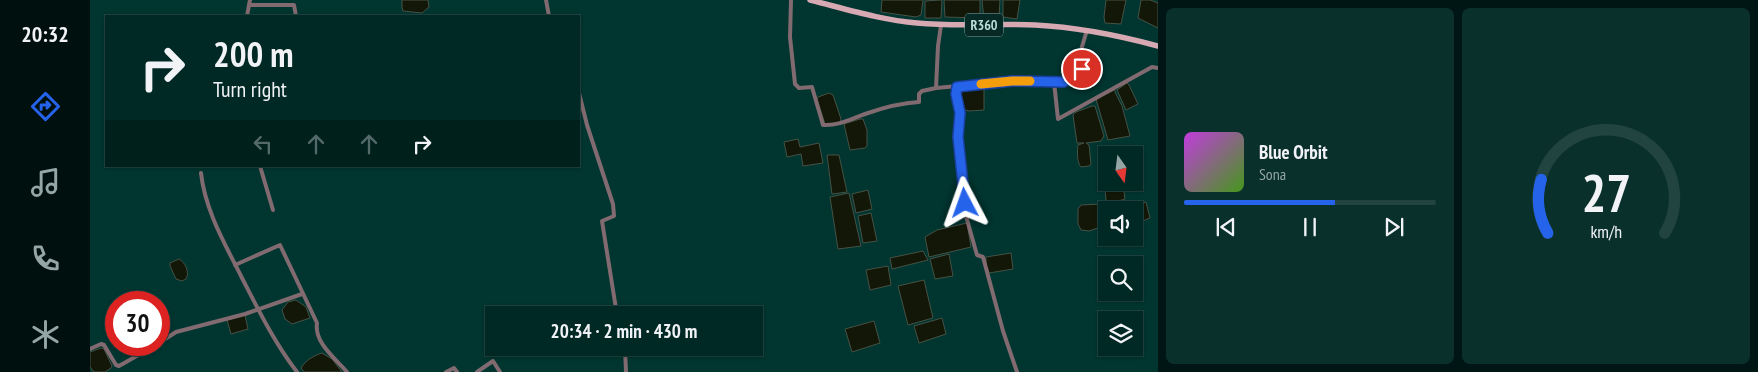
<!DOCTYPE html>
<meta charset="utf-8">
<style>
:root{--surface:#002824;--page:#0a302c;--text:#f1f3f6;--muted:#95a6a6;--line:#224441;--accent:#2563eb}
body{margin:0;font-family:"PT Sans Narrow",sans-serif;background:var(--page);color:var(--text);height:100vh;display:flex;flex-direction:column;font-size:19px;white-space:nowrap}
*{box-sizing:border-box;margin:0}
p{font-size:16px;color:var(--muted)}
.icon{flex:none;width:28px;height:28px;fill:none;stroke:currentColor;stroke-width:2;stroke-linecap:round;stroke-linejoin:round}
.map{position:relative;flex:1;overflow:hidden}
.drawer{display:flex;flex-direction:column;gap:8px;padding:8px;background:#001614;width:600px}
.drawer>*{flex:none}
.hud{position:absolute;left:15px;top:15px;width:475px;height:152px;border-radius:0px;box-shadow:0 1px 4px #0004,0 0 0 1px var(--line);background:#002824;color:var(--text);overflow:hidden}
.needle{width:32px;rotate:166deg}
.tools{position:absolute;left:1008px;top:146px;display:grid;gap:10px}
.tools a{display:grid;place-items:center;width:45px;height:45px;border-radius:0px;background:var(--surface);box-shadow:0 1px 4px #0004,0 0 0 1px var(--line);font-size:25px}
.speed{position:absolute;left:15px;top:291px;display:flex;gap:10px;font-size:25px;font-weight:700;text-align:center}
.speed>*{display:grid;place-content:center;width:65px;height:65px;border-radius:50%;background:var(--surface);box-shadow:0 1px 4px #0004,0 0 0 1px var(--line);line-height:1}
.speed .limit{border:8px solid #d22;background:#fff;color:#111}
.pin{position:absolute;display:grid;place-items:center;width:42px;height:42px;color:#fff;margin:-21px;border:2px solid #fff;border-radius:50%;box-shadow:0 1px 5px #0007}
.me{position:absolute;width:55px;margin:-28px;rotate:356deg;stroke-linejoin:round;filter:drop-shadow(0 0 4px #0008)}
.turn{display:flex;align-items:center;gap:18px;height:105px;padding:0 25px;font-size:22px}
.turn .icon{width:65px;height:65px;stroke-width:2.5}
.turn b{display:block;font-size:35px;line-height:42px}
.lanes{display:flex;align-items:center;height:48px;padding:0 25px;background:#0003;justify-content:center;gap:25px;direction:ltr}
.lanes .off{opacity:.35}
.drawer .card{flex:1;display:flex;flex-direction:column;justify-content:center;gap:8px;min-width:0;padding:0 18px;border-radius:8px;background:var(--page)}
.drawer .dial{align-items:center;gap:0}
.dial svg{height:130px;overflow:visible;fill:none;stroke:var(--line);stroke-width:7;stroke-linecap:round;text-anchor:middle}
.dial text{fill:var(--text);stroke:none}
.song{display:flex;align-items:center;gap:15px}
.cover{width:60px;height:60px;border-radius:8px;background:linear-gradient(135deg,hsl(290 70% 55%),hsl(100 70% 35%))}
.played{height:5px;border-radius:2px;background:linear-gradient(90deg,var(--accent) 60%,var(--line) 60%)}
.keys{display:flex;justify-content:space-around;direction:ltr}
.drawer .tiles{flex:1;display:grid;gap:8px;grid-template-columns:repeat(2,1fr)}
.trip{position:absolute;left:395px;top:306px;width:278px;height:50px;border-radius:0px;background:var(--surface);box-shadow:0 1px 4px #0004,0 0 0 1px var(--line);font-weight:700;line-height:50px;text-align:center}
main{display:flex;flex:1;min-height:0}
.tab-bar{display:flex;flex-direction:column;width:90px;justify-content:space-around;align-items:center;background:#00100e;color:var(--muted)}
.tab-bar .icon{width:35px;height:35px}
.tab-bar .active{color:var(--accent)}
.tab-bar b{font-size:22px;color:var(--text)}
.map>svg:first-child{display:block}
.water{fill:#121707;stroke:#465246}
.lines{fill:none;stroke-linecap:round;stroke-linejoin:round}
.minor{stroke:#826b70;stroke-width:4}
.primary{stroke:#d7a9b2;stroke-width:5.5}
.route-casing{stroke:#184099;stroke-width:12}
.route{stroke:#2563eb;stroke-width:9}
.slow{stroke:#f59e0b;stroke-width:9}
.labels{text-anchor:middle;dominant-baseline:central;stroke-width:5;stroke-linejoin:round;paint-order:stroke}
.shield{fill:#062925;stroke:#87a7a2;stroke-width:1}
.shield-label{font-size:14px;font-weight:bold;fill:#beddd8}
</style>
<main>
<nav class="tab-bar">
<b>20:32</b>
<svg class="icon active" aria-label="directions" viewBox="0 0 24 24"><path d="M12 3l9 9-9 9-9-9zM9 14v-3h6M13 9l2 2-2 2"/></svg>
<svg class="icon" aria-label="music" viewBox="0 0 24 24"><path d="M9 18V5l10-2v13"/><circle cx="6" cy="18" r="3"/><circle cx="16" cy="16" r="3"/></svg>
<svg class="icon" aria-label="phone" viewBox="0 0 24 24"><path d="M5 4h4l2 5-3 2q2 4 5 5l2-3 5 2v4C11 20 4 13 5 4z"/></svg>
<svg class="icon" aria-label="climate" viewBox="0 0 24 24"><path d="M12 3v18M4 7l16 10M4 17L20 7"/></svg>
</nav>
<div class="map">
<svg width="1068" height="372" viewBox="0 0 1068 372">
<rect width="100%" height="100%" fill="#003530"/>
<g class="water">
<polygon points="312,0 338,0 339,7 332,13 313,11 312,7"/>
<polygon points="792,0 833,0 831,15 826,17 791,12"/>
<polygon points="850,0 852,1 851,18 835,18 835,1"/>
<polygon points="854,0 890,0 890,18 855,17"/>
<polygon points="892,0 910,0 909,17 906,20 894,19"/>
<polygon points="913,0 930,0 927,19 913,17"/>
<polygon points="1016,0 1036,0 1031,24 1015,23 1014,17"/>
<polygon points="1051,0 1060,0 1068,3 1068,28 1048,18"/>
<polygon points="1037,83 1039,85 1048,104 1036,110 1027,90"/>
<polygon points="890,86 894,89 894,110 879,111 871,109 870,90"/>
<polygon points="1024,90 1032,106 1040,136 1018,140 1006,99"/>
<polygon points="739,93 743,95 751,119 750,122 735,124 727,99 728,97"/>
<path d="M1002,106h3l9,30 -3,5 -15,2 3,2 2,19 -2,2 -8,1c-4,-4 -4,-15 -3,-22l6,-2h-7l-4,-28 3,-3z"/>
<polygon points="770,119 773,119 777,130 777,146 775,148 760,150 754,124"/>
<polygon points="708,139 710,147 729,143 733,163 713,166 711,154 697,157 694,142"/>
<polygon points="737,155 749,155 757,192 742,194"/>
<polygon points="1033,185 1035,199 1022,203 1016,200 1015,189"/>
<polygon points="778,190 782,209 766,213 762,194"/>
<polygon points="759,193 771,246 748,249 740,197"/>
<polygon points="1056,202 1060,218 1045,224 1044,210 1041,210 1041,206"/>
<polygon points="1012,204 1014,205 1014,226 999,231 991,230 988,224 988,209 991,205"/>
<polygon points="781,213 787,241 773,243 768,216"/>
<polygon points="877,223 881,247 839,257 835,237 847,230"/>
<polygon points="833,251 838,260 802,269 800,258"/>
<polygon points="921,253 923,269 899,273 896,265 896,257"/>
<polygon points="859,254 863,276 845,279 840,259"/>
<path d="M89,259c6,3 11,13 7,20l-4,2 -6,-2 -6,-13v-3z"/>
<polygon points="798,266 801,285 780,290 776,270"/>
<polygon points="834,280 843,318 818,325 808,286"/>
<polygon points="206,300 216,307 220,318 202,324 195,319 192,310 198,302"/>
<polygon points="155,315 158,329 141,334 137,320"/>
<polygon points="852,318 856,334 829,343 824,326"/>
<polygon points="784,321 790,343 762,352 755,329"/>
<polygon points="11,348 14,349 22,366 21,368 15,372 4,372 0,367 0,352"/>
<path d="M232,353l10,6 10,13h-38l-3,-4c5,-8 12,-12 21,-15z"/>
</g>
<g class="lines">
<g class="minor">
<polyline points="456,0 459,16"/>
<path d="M701,0l-1,37 5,47 4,4 13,-1 11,38c15,1 28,-6 42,-11 17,-6 35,-11 54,-12v-8l3,-3 14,-3"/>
<polyline points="159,5 204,5 206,16"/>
<polyline points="157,16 160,0"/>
<polyline points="851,25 848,46 846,88 922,81 974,82 993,69 991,50 997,30"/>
<polyline points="964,82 968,119 1062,67 1068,68"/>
<polyline points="867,87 866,94 870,113 868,137 876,216 887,255 893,257 913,331 927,372"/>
<polyline points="489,93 497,125 523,204 524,216 512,221 527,315"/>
<polyline points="170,166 183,210"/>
<path d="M111,173c4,37 24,71 40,103 17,33 33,66 56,96"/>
<path d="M145,265l45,-20 37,78c-3,20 19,36 30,49"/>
<polyline points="69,343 86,332 155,314 212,294"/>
<polyline points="535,348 536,372"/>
<polyline points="0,349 11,344 14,345 26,365 29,366 66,345"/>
<polyline points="356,372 364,368 367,372"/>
<polyline points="387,372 403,361 410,372"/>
</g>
<path class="primary" d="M720,0c36,9 71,20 107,23 40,4 79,0 118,2 42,2 82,10 123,21"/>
</g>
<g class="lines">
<g class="route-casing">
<polyline id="route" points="875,203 868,137 870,113 866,94 867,87 922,81 974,82 992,69"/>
</g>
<use href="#route" class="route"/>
<polyline class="slow" points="891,84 922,81 940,81"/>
</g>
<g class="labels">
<rect class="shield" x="875" y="13.5" width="38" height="23" rx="4"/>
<g class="shield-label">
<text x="894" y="25">R360</text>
</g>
</g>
</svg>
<div class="tools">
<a><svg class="needle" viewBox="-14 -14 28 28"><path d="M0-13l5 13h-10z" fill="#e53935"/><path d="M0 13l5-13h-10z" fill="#95a6a6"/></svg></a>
<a><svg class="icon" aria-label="sound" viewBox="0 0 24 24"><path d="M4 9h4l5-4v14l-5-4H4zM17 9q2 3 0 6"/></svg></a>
<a><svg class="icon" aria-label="search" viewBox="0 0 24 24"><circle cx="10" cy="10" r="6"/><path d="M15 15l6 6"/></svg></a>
<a><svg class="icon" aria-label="layers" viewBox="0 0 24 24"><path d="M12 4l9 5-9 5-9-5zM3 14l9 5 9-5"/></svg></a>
</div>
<div class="speed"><div class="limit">30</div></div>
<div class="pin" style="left:992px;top:69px;background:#d93025"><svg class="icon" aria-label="arrive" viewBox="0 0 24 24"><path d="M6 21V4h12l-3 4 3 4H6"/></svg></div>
<svg class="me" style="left:875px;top:203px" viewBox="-20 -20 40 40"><path d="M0-17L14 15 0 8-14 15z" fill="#2563eb" stroke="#fff" stroke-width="4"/></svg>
<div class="trip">20:34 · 2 min · 430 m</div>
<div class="hud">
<div class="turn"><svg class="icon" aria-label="right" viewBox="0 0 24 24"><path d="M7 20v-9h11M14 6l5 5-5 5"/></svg><div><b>200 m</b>Turn right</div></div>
<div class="lanes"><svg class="icon off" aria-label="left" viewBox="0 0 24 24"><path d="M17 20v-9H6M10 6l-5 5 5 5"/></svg><svg class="icon off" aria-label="ahead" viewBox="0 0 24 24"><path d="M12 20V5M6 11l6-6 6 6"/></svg><svg class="icon off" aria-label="ahead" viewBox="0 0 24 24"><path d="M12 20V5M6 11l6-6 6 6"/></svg><svg class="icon" aria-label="right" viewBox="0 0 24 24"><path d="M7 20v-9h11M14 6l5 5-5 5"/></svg></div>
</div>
</div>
<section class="drawer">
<div class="tiles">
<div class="card">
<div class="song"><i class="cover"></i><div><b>Blue Orbit</b><p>Sona</p></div></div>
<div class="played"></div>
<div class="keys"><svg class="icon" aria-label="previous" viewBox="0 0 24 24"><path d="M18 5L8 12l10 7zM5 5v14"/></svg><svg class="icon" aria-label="pause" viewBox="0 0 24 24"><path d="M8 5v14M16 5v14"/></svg><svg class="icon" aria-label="next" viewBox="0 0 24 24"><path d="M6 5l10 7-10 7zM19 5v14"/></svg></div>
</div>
<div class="card dial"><svg viewBox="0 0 100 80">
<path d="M14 69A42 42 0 1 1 86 69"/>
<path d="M14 69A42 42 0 0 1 10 36" stroke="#2563eb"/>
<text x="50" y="56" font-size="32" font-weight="700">27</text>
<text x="50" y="72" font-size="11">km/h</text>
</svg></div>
</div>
</section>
</main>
